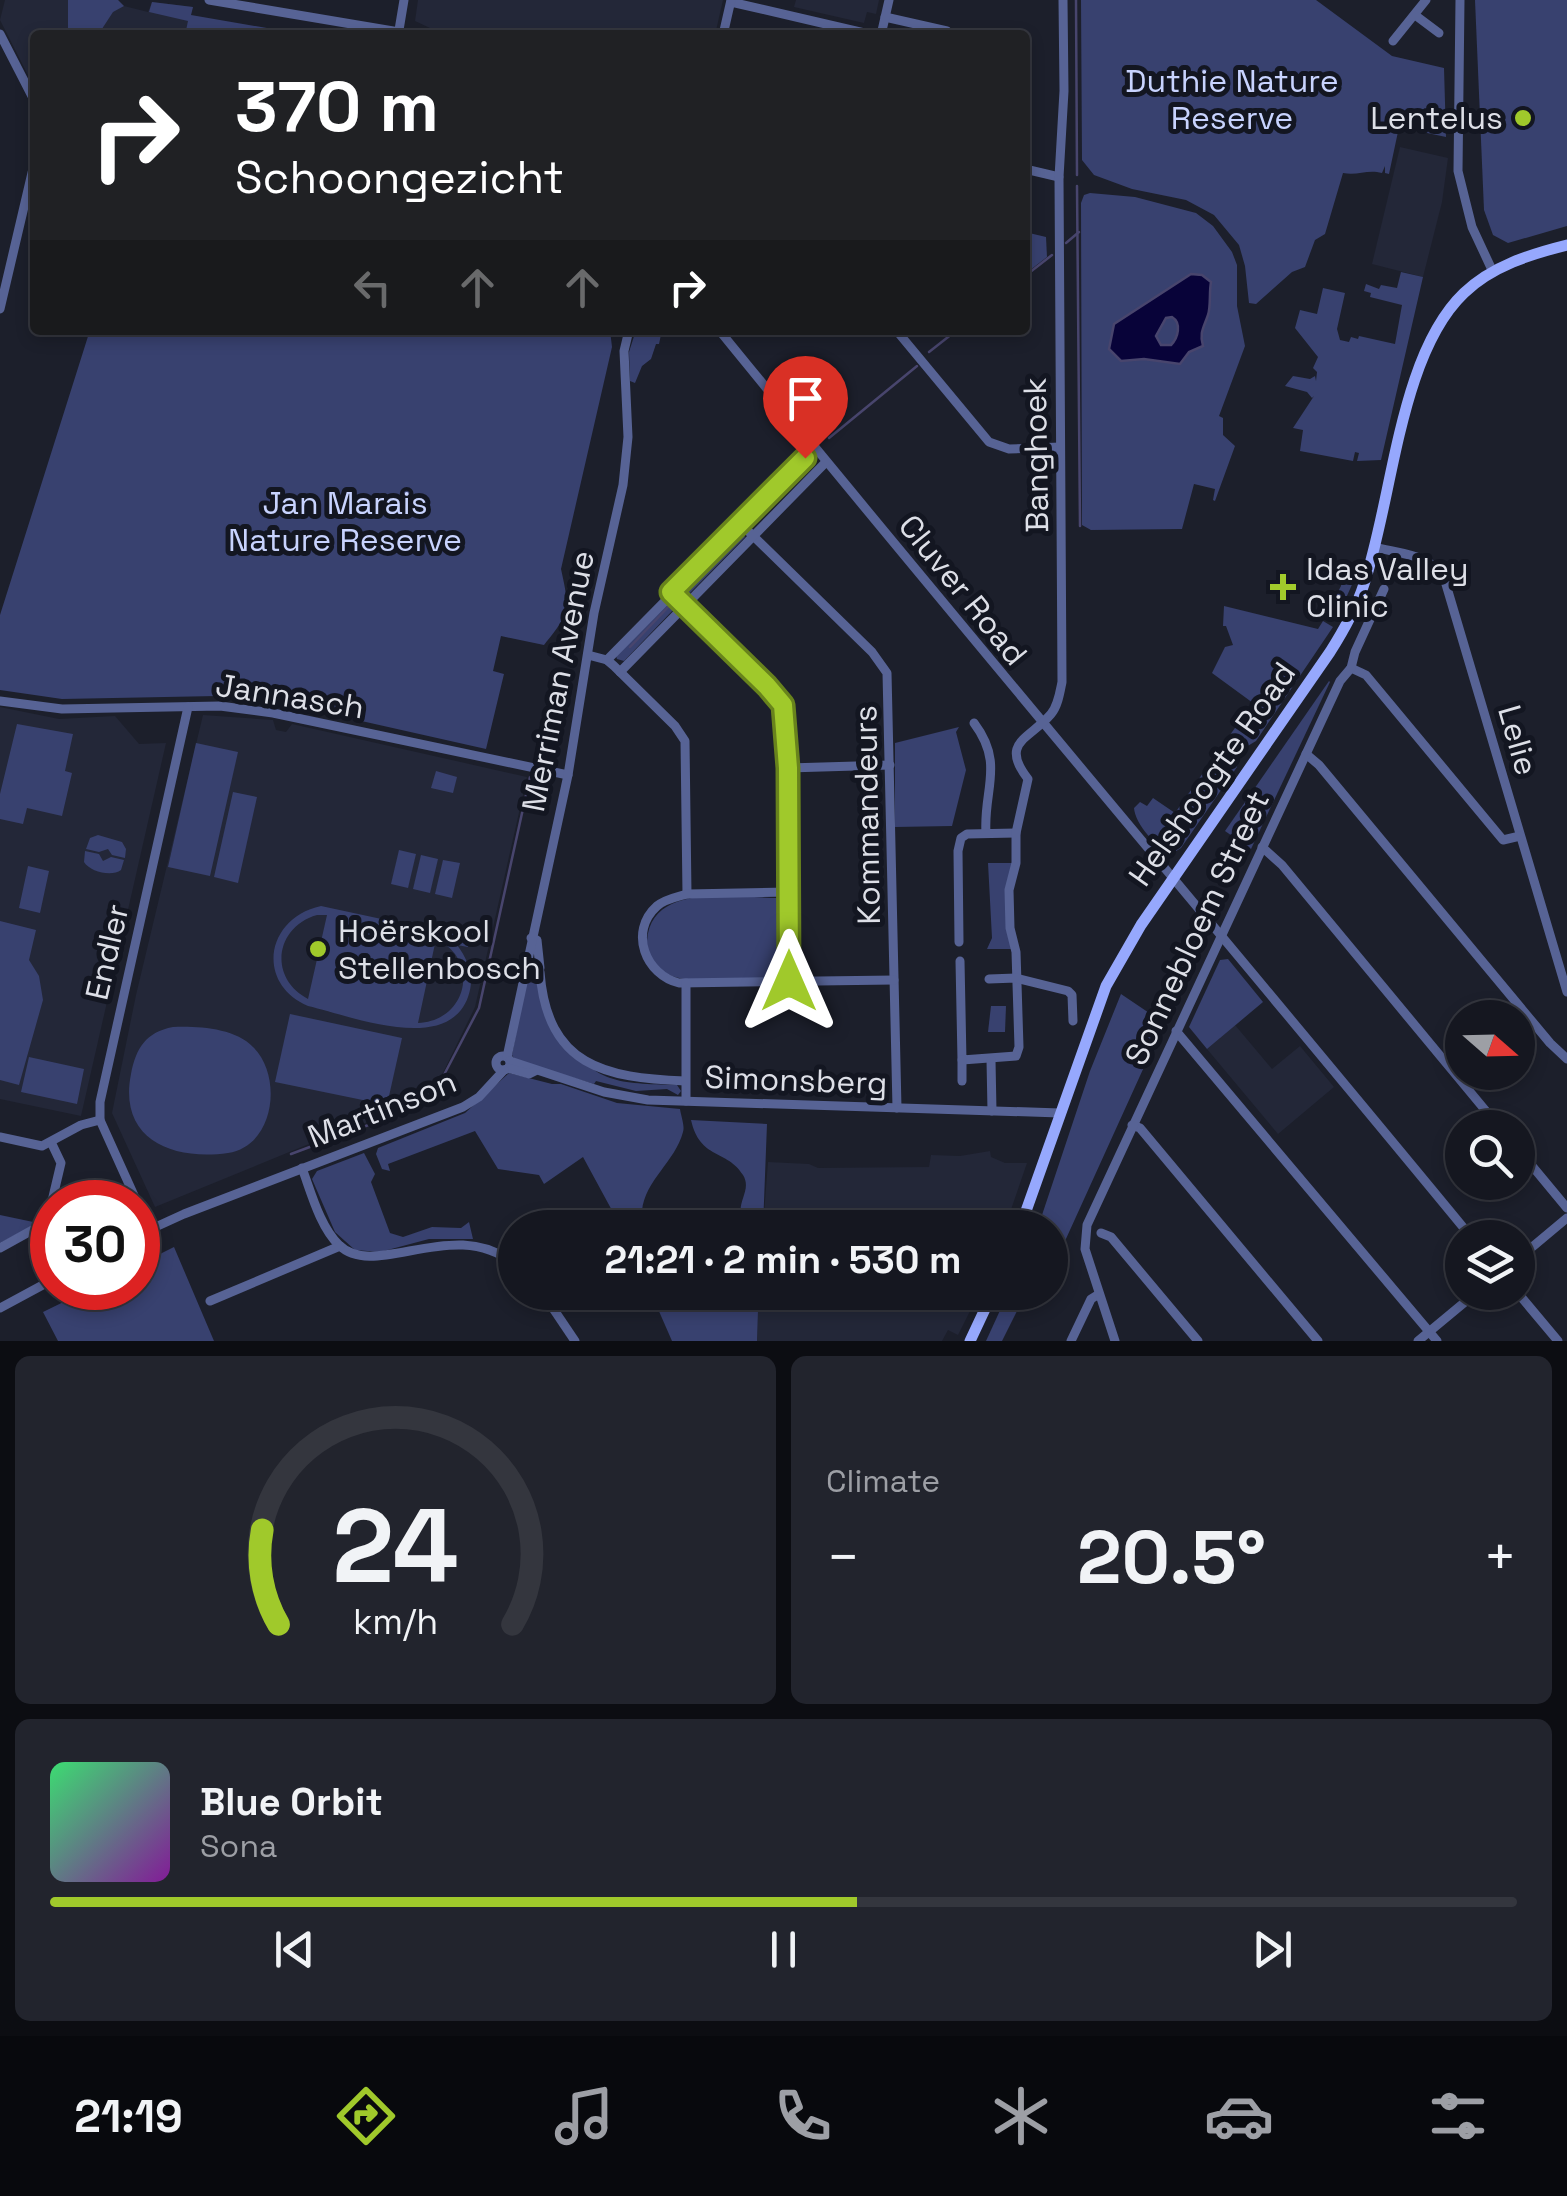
<!DOCTYPE html>
<meta charset="utf-8">
<style>
:root{--surface:#151720;--page:#22242d;--text:#f1f3f6;--muted:#9d9fa5;--line:#34363e;--accent:#a0c92b}
body{margin:0;font-family:"Space Grotesk",sans-serif;background:var(--page);color:var(--text);height:100vh;display:flex;flex-direction:column;font-size:38px;white-space:nowrap}
*{box-sizing:border-box;margin:0}
p{font-size:32px;color:var(--muted)}
.icon{flex:none;width:55px;height:55px;fill:none;stroke:currentColor;stroke-width:2;stroke-linecap:round;stroke-linejoin:round}
.map{position:relative;height:1341px;overflow:hidden}
.side{display:flex;flex-direction:column;gap:15px;padding:15px;background:#0c0d12;flex:1}
.side>*{flex:none}
.banner{position:absolute;left:30px;top:30px;width:1000px;height:305px;border-radius:10px;box-shadow:0 5px 15px #0003,0 0 0 2px var(--line);background:#202124;color:#fff;overflow:hidden}
.needle{width:65px;rotate:110deg}
.controls{position:absolute;left:1445px;top:1000px;display:grid;gap:20px}
.controls a{display:grid;place-items:center;width:90px;height:90px;border-radius:50%;background:var(--surface);box-shadow:0 5px 15px #0003,0 0 0 2px var(--line);font-size:50px}
.speed{position:absolute;left:30px;top:1180px;display:flex;gap:20px;font-size:50px;font-weight:700;text-align:center}
.speed>*{display:grid;place-content:center;width:130px;height:130px;border-radius:50%;background:var(--surface);box-shadow:0 5px 15px #0003,0 0 0 2px var(--line);line-height:1}
.speed .limit{border:15px solid #d22;background:#fff;color:#111}
.pin{position:absolute;display:grid;place-items:center;width:85px;height:85px;color:#fff;margin:-102px -42px;border-radius:50% 50% 50% 0;rotate:-45deg;box-shadow:0 0 10px #0007}
.pin .icon{rotate:45deg}
.me{position:absolute;width:110px;margin:-55px;rotate:0deg;stroke-linejoin:round;filter:drop-shadow(0 0 8px #0008)}
.turn{display:flex;align-items:center;gap:35px;height:210px;padding:0 40px;font-size:45px}
.turn .icon{width:130px;height:130px;stroke-width:2.5}
.turn b{display:block;font-size:70px;line-height:85px}
.lanes{display:flex;align-items:center;height:95px;padding:0 40px;background:#0003;justify-content:center;gap:50px;direction:ltr}
.lanes .off{opacity:.35}
.big{font-size:75px;font-weight:700;line-height:1.1}
.side .card{flex:1;display:flex;flex-direction:column;justify-content:center;gap:15px;min-width:0;padding:0 35px;border-radius:15px;background:var(--page)}
.side .dial{align-items:center;gap:0}
.dial svg{height:260px;overflow:visible;fill:none;stroke:var(--line);stroke-width:7;stroke-linecap:round;text-anchor:middle}
.dial text{fill:var(--text);stroke:none}
.song{display:flex;align-items:center;gap:30px}
.cover{width:120px;height:120px;border-radius:15px;background:linear-gradient(135deg,hsl(140 70% 55%),hsl(290 70% 35%))}
.played{height:10px;border-radius:5px;background:linear-gradient(90deg,var(--accent) 55%,var(--line) 55%)}
.keys{display:flex;justify-content:space-around;direction:ltr}
.heat{display:flex;justify-content:space-between;align-items:center;font-size:55px;direction:ltr}
.side .tiles{flex:1;display:grid;gap:15px;grid-template-columns:1fr 1fr}
.card:last-child{grid-column:span 2}
.trip{position:absolute;left:498px;top:1210px;width:570px;height:100px;border-radius:50px;background:var(--surface);box-shadow:0 5px 15px #0003,0 0 0 2px var(--line);font-weight:700;line-height:100px;text-align:center}
.tabs{display:flex;height:160px;justify-content:space-around;align-items:center;background:#08090d;color:var(--muted)}
.tabs .icon{width:70px;height:70px}
.tabs .on{color:var(--accent)}
.tabs b{font-size:45px;color:var(--text)}
.map>svg:first-child{display:block}
.built{fill:#232738}
.green{fill:#38416f;fill-rule:evenodd}
.water{fill:#080339;stroke:#48456d;stroke-width:2.5;fill-rule:evenodd}
.lines{fill:none;stroke-linecap:round;stroke-linejoin:round}
.stream{stroke:#48456d;stroke-width:2.5}
.minor{stroke:#576395;stroke-width:9}
.major{stroke:#96a8fd;stroke-width:11}
.route-casing{stroke:#68831c;stroke-width:25}
.route{stroke:#a0c92b;stroke-width:18}
.poi-dot{fill:#a0c92b;stroke:#131621;stroke-width:4}
.labels{text-anchor:middle;dominant-baseline:central;stroke-width:10;stroke-linejoin:round;paint-order:stroke}
.park-label{font-size:32px;fill:#c8d3fe;stroke:#131621}
.poi-label{font-size:32px;fill:#dddfe7;stroke:#131621;text-anchor:start}
.street-label{font-size:32px;fill:#dddfe7;stroke:#131621}
</style>
<div class="map">
<svg width="1567" height="1341" viewBox="0 0 1567 1341">
<rect width="100%" height="100%" fill="#1c1f2b"/>
<g class="built">
<polygon points="5,0 118,0 124,6 148,12 152,2 193,7 185,35 35,35 35,89 0,20"/>
<polygon points="418,0 723,0 715,35 445,35 415,21"/>
<polygon points="796,0 879,0 876,14 867,12 864,23 794,7"/>
<polygon points="1400,147 1448,158 1442,202 1423,277 1372,264"/>
<polygon points="0,707 59,719 115,716 139,744 166,743 81,1116 0,1099"/>
<polygon points="203,715 273,720 276,730 286,732 292,724 527,777 475,1007 437,1085 418,1103 304,1146 155,1207 112,1113 136,995"/>
<polygon points="1235,1025 1272,1069 1300,1046 1334,1087 1278,1134 1207,1049"/>
<polygon points="990,1151 991,1157 1005,1163 1027,1163 1005,1227 763,1227 768,1162 809,1164 818,1168 929,1167 931,1155 960,1156"/>
<polygon points="763,1293 979,1293 958,1335 948,1330 942,1341 757,1341 758,1310 762,1310"/>
</g>
<g class="green">
<polygon points="68,0 118,0 124,6 113,12 98,35 68,35"/>
<path d="M1081,0h235l76,56 52,12 2,69 -47,-10 -10,47 -4,-1v-7l-3,7c-15,-4 -24,3 -39,0l-18,61 -10,6 -10,27 -13,5 -36,32 -7,-1 -4,-37 -6,-21 -25,-30 -28,-15 -54,-11 -38,-14 -12,-15z"/>
<polygon points="1475,0 1567,0 1567,226 1508,243 1493,235 1484,210"/>
<polygon points="152,2 193,7 191,15 307,35 185,35 188,21 149,12"/>
<path d="M1090,193l45,4 61,16 17,13 19,26 5,13v41l8,40 -26,70 4,2v17l12,11 -20,55 -2,-1 2,-11 -21,-5 -12,45 -91,1 -9,-5 -1,-322 3,-8zM1191,274l16,25 2,14c-7,10 -5,21 -11,30 -5,7 -12,10 -20,13 -36,13 -42,-6 -64,-32z"/>
<polygon points="1025,232 1046,237 1047,257 1025,274"/>
<polygon points="1401,272 1423,277 1381,460 1357,461 1359,453 1355,452 1353,461 1300,451 1303,430 1293,428 1314,396 1312,398 1307,392 1285,386 1293,376 1310,379 1315,376 1316,381 1317,372 1313,368 1318,357 1295,328 1300,310 1317,314 1323,288 1345,293 1337,329 1340,340 1349,342 1351,337 1358,339 1359,336 1395,344 1402,305 1370,297 1371,293 1364,291 1366,284 1379,289 1381,285 1397,288"/>
<path d="M1172,317c10,6 6,20 -1,28h-10l-5,-9 10,-18z"/>
<path d="M90,330h520l2,17 -51,222c9,41 9,44 -17,76l-43,-9 -8,35 11,3 -18,75 -209,-47 -60,-6 -155,3 -62,-9v-75z"/>
<polygon points="636,330 662,330 659,344 656,344 651,359 642,366 635,383 630,381 629,352"/>
<polygon points="739,528 745,537 687,596 679,594 679,590"/>
<polygon points="1342,574 1355,578 1337,618 1326,615 1341,586"/>
<polygon points="670,599 675,602 675,608 624,661 617,659 616,656"/>
<polygon points="1224,606 1318,629 1323,621 1333,627 1256,741 1246,747 1227,739 1253,703 1212,673 1225,647 1233,645 1226,626 1223,626"/>
<polygon points="1329,681 1330,682 1251,849 1225,831"/>
<polygon points="17,724 73,734 65,771 72,773 62,816 27,808 23,824 0,819 0,794"/>
<polygon points="959,727 956,732 966,770 952,826 895,827 895,743"/>
<polygon points="196,743 238,752 210,876 168,867"/>
<path d="M1224,743l14,13 -1,11 -56,81 -8,5c-16,-4 -38,-29 -39,-45l6,-6 7,4 6,-8 22,15z"/>
<polygon points="436,771 457,777 453,793 431,788"/>
<polygon points="233,792 257,797 238,883 214,877"/>
<polygon points="98,835 122,842 126,849 125,858 112,855 108,849 99,852 86,849 90,838"/>
<polygon points="399,850 416,854 408,888 391,884"/>
<path d="M85,851l14,3 4,7 8,-4 13,3 -3,10c-9,7 -31,2 -37,-8z"/>
<polygon points="421,855 438,859 430,893 413,889"/>
<polygon points="443,860 460,863 452,898 435,894"/>
<polygon points="988,863 1012,863 1013,949 987,949 992,938"/>
<polygon points="28,866 49,871 40,913 19,908"/>
<path d="M778,898l7,7v65l-5,7c-30,1 -81,9 -108,-1 -15,-6 -26,-19 -25,-35 4,-60 90,-43 131,-43z"/>
<path d="M321,906l149,32 -2,9 -11,-2c12,16 18,33 11,52 -21,58 -117,19 -160,9 -53,-23 -42,-88 13,-100zM317,915h10l-19,84c-40,-21 -33,-72 9,-84zM436,939c45,21 31,82 -18,84z"/>
<polygon points="0,921 36,930 29,960 39,976 43,1000 19,1085 0,1080"/>
<polygon points="1228,959 1263,1002 1207,1049 1189,1027 1220,960"/>
<path d="M526,982l11,1c4,20 12,33 23,50 35,52 58,50 117,52l4,6 -3,4 -11,-6 -31,2 -40,-10 -2,3 -79,-24 -3,-5z"/>
<polygon points="1121,994 1164,1023 1065,1241 1050,1234 1050,1228 1038,1227 1090,1071"/>
<polygon points="991,1006 1006,1006 1005,1032 988,1032"/>
<polygon points="290,1014 402,1038 387,1105 275,1082"/>
<path d="M173,1027c25,-1 62,1 80,20 30,29 22,99 -25,106 -56,8 -110,-14 -97,-79 5,-26 15,-42 42,-47z"/>
<polygon points="29,1057 84,1069 77,1104 21,1092"/>
<path d="M509,1073l43,11h9l56,19 63,6c1,7 5,17 3,23 -8,30 -38,48 -41,79l13,16h-34l-38,-70 -39,27 -5,-9 -41,-6 -23,-38 -87,33 2,7 -8,-2 -6,-15 2,-6 87,-35z"/>
<path d="M691,1120l76,4 -4,103h-15c-19,-21 6,-34 -5,-52 -16,-26 -43,-15 -52,-55z"/>
<polygon points="364,1153 375,1174 371,1182 390,1233 403,1237 432,1227 461,1228 469,1222 473,1239 429,1239 380,1252 355,1250 335,1232 312,1179 317,1171"/>
<polygon points="0,1215 38,1223 0,1243"/>
<polygon points="174,1247 214,1341 58,1341 43,1312 92,1288 138,1288 138,1265"/>
<polygon points="651,1293 763,1293 762,1310 758,1311 757,1341 672,1341"/>
<polygon points="1008,1293 1026,1293 1002,1341 986,1341"/>
</g>
<path class="water" d="M1191,274l11,1 9,7c-2,10 0,24 -3,33 -4,12 -9,18 -5,31l-14,6 -9,12 -36,-5 -23,2 -12,-12 5,-25zM1172,317c10,6 6,21 -1,28h-10l-5,-9 10,-18z"/>
<g class="lines">
<g class="stream">
<polyline points="1076,0 1077,175"/>
<polyline points="1077,186 1080,526"/>
<polyline points="1066,243 1079,232"/>
<polyline points="1025,276 1052,255"/>
<polyline points="929,352 957,330"/>
<polyline points="829,438 917,366"/>
<polyline points="752,521 791,480"/>
<polyline points="683,592 741,533"/>
<polyline points="630,647 671,604"/>
<polyline points="291,1154 414,1108 435,1092 479,1008 530,777"/>
</g>
<g class="minor">
<polyline points="209,0 417,35"/>
<polyline points="1460,0 1458,171 1472,227 1493,272"/>
<polyline points="731,2 873,35"/>
<polyline points="1415,15 1439,33"/>
<polyline points="885,17 947,31"/>
<polyline points="399,30 404,0"/>
<polyline points="0,34 35,102"/>
<polyline points="723,35 731,0"/>
<polyline points="881,35 889,0"/>
<polyline points="1393,41 1426,0"/>
<polyline points="1025,169 1059,177"/>
<polyline points="0,309 35,160"/>
<path d="M719,330c248,305 503,604 753,908"/>
<polyline points="896,330 989,442 1009,449 1060,447"/>
<polyline points="740,523 872,652 887,673 897,1108"/>
<path d="M1374,547c27,7 59,7 71,34l122,411"/>
<polyline points="671,592 767,686 783,705 788,768 789,981"/>
<polyline points="588,655 607,660 614,666 675,726 685,741 687,894"/>
<polyline points="607,660 815,449"/>
<polyline points="1351,668 1366,675 1503,840 1520,836"/>
<polyline points="620,672 826,462"/>
<polyline points="0,701 62,709 220,706 273,713 568,775"/>
<path d="M974,723c31,41 9,67 12,110"/>
<polyline points="1306,754 1319,765 1550,1043 1567,1059"/>
<polyline points="788,768 890,765"/>
<polyline points="1262,847 1282,865 1500,1128"/>
<path d="M788,892l-101,2c-10,3 -22,5 -30,12 -29,26 -11,69 22,77l215,-3"/>
<polyline points="531,938 537,940 540,968"/>
<polyline points="959,942 958,851 961,838 967,834 1016,833"/>
<path d="M960,961l2,99 54,-4 3,-9 -3,-95 -6,-24 -1,-38 7,-27v-30l12,-54c-29,-37 2,-40 23,-65 7,-8 9,-22 11,-32l-3,-505 5,-86 -1,-91"/>
<path d="M540,972c7,94 65,106 145,109"/>
<polyline points="989,979 1016,978 1068,991 1072,995 1073,1021"/>
<polyline points="1176,1031 1437,1341"/>
<circle cx="503" cy="1063" r="7"/>
<polyline points="507,1057 568,775 594,613 623,485 628,437 624,351 629,330"/>
<polyline points="962,1060 962,1081"/>
<polyline points="991,1060 992,1111"/>
<polyline points="510,1061 604,1092 648,1100 1060,1113"/>
<polyline points="508,1068 529,1074 535,1071"/>
<polyline points="686,1101 686,983"/>
<polyline points="1132,1125 1140,1128 1318,1341"/>
<polyline points="0,1137 42,1146 81,1125 100,1120"/>
<polyline points="1518,1149 1567,1208"/>
<path d="M302,1168c9,24 18,59 37,77 36,36 117,-31 176,20"/>
<polyline points="137,1202 100,1120 100,1102 188,707"/>
<polyline points="138,1204 150,1229"/>
<polyline points="1101,1233 1111,1237 1198,1341"/>
<polyline points="138,1235 184,1214 463,1107 479,1097 504,1070"/>
<polyline points="0,1248 47,1222 61,1163 51,1142"/>
<polyline points="1518,1259 1567,1218"/>
<polyline points="542,1292 575,1341"/>
<polyline points="1517,1292 1558,1341"/>
<polyline points="210,1301 340,1246"/>
<polyline points="0,1308 52,1280"/>
<polyline points="1071,1341 1091,1299 1099,1294"/>
<polyline points="1115,1341 1085,1249 1087,1225 1340,681 1351,668 1355,652 1384,589"/>
<polyline points="1418,1341 1477,1292"/>
</g>
<g class="major">
<path d="M1020,1228l86,-242 35,-61 189,-273c14,-22 26,-43 34,-68 29,-86 35,-229 100,-291 28,-27 67,-39 103,-48"/>
<polyline points="970,1341 993,1292"/>
</g>
</g>
<g class="lines">
<g class="route-casing">
<polyline id="route" points="789,981 788,768 783,705 767,686 671,592 805,458"/>
</g>
<use href="#route" class="route"/>
</g>
<g class="poi-dot">
<circle cx="1523" cy="118" r="10"/>
<path d="M1278 572h10v10h10v10h-10v10h-10v-10h-10v-10h10z"/>
<circle cx="318" cy="949" r="10"/>
</g>
<g class="labels">
<g class="park-label">
<text x="1232" y="81">Duthie Nature<tspan x="1232" dy="37">Reserve</tspan></text>
<text x="345" y="503">Jan Marais<tspan x="345" dy="37">Nature Reserve</tspan></text>
</g>
<g class="poi-label">
<text x="1503" y="118" text-anchor="end">Lentelus</text>
<text x="1306" y="569">Idas Valley<tspan x="1306" dy="37">Clinic</tspan></text>
<text x="338" y="931">Hoërskool<tspan x="338" dy="37">Stellenbosch</tspan></text>
</g>
<g class="street-label">
<text transform="translate(1036 455) rotate(-91)">Banghoek</text>
<text transform="translate(963 590) rotate(51)">Cluver Road</text>
<text transform="translate(558 681) rotate(-79)">Merriman Avenue</text>
<text transform="translate(290 696) rotate(9)">Jannasch</text>
<text transform="translate(1518 740) rotate(74)">Lelie</text>
<text transform="translate(1212 774) rotate(-55)">Helshoogte Road</text>
<text transform="translate(867 815) rotate(-91)">Kommandeurs</text>
<text transform="translate(1197 928) rotate(-65)">Sonnebloem Street</text>
<text transform="translate(107 952) rotate(-77)">Endler</text>
<text transform="translate(796 1080) rotate(2)">Simonsberg</text>
<text transform="translate(382 1109) rotate(-22)">Martinson</text>
</g>
</g>
</svg>
<div class="controls">
<a><svg class="needle" viewBox="-14 -14 28 28"><path d="M0-13l5 13h-10z" fill="#e53935"/><path d="M0 13l5-13h-10z" fill="#9d9fa5"/></svg></a>
<a><svg class="icon" aria-label="search" viewBox="0 0 24 24"><circle cx="10" cy="10" r="6"/><path d="M15 15l6 6"/></svg></a>
<a><svg class="icon" aria-label="layers" viewBox="0 0 24 24"><path d="M12 4l9 5-9 5-9-5zM3 14l9 5 9-5"/></svg></a>
</div>
<div class="speed"><div class="limit">30</div></div>
<div class="pin" style="left:805px;top:458px;background:#d93025"><svg class="icon" aria-label="arrive" viewBox="0 0 24 24"><path d="M6 21V4h12l-3 4 3 4H6"/></svg></div>
<svg class="me" style="left:789px;top:981px" viewBox="-20 -20 40 40"><path d="M0-17L14 15 0 8-14 15z" fill="#a0c92b" stroke="#fff" stroke-width="4"/></svg>
<div class="trip">21:21 · 2 min · 530 m</div>
<div class="banner">
<div class="turn"><svg class="icon" aria-label="right" viewBox="0 0 24 24"><path d="M7 20v-9h11M14 6l5 5-5 5"/></svg><div><b>370 m</b>Schoongezicht</div></div>
<div class="lanes"><svg class="icon off" aria-label="left" viewBox="0 0 24 24"><path d="M17 20v-9H6M10 6l-5 5 5 5"/></svg><svg class="icon off" aria-label="ahead" viewBox="0 0 24 24"><path d="M12 20V5M6 11l6-6 6 6"/></svg><svg class="icon off" aria-label="ahead" viewBox="0 0 24 24"><path d="M12 20V5M6 11l6-6 6 6"/></svg><svg class="icon" aria-label="right" viewBox="0 0 24 24"><path d="M7 20v-9h11M14 6l5 5-5 5"/></svg></div>
</div>
</div>
<section class="side">
<div class="tiles">
<div class="card dial"><svg viewBox="0 0 100 80">
<path d="M14 69A42 42 0 1 1 86 69"/>
<path d="M14 69A42 42 0 0 1 9 40" stroke="#a0c92b"/>
<text x="50" y="56" font-size="32" font-weight="700">24</text>
<text x="50" y="72" font-size="11">km/h</text>
</svg></div>
<div class="card"><p>Climate</p>
<div class="heat"><a>−</a><b class="big">20.5°</b><a>+</a></div>
</div>
<div class="card">
<div class="song"><i class="cover"></i><div><b>Blue Orbit</b><p>Sona</p></div></div>
<div class="played"></div>
<div class="keys"><svg class="icon" aria-label="previous" viewBox="0 0 24 24"><path d="M18 5L8 12l10 7zM5 5v14"/></svg><svg class="icon" aria-label="pause" viewBox="0 0 24 24"><path d="M8 5v14M16 5v14"/></svg><svg class="icon" aria-label="next" viewBox="0 0 24 24"><path d="M6 5l10 7-10 7zM19 5v14"/></svg></div>
</div>
</div>
</section>
<nav class="tabs">
<b>21:19</b>
<svg class="icon on" aria-label="directions" viewBox="0 0 24 24"><path d="M12 3l9 9-9 9-9-9zM9 14v-3h6M13 9l2 2-2 2"/></svg>
<svg class="icon" aria-label="music" viewBox="0 0 24 24"><path d="M9 18V5l10-2v13"/><circle cx="6" cy="18" r="3"/><circle cx="16" cy="16" r="3"/></svg>
<svg class="icon" aria-label="phone" viewBox="0 0 24 24"><path d="M5 4h4l2 5-3 2q2 4 5 5l2-3 5 2v4C11 20 4 13 5 4z"/></svg>
<svg class="icon" aria-label="climate" viewBox="0 0 24 24"><path d="M12 3v18M4 7l16 10M4 17L20 7"/></svg>
<svg class="icon" aria-label="car" viewBox="0 0 24 24"><path d="M5 17H2v-5l4-1 3-4h7l3 4 3 1v5h-3M9 17h6M6 11h13"/><circle cx="7" cy="17" r="2"/><circle cx="17" cy="17" r="2"/></svg>
<svg class="icon" aria-label="filters" viewBox="0 0 24 24"><path d="M4 7h16M4 17h16"/><circle cx="9" cy="7" r="2"/><circle cx="15" cy="17" r="2"/></svg>
</nav>
